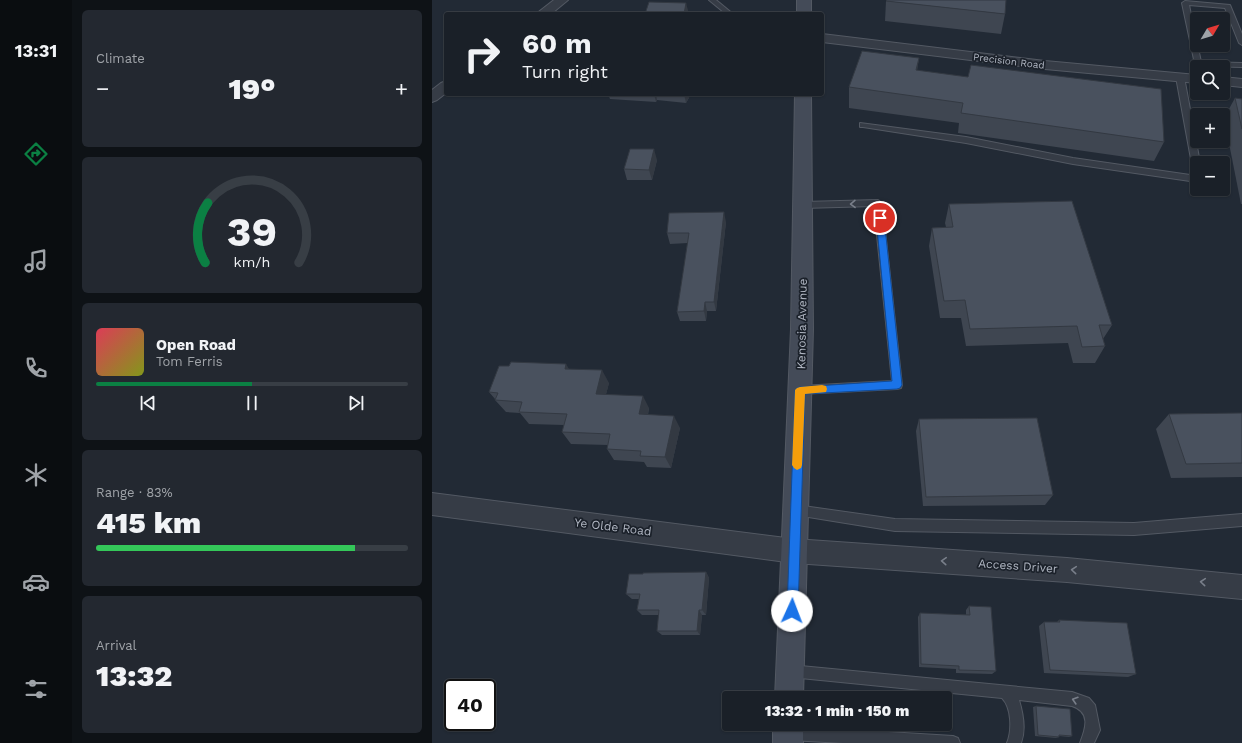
<!DOCTYPE html>
<meta charset="utf-8">
<style>
:root{--surface:#1a2028;--page:#232830;--text:#f1f3f6;--muted:#9fa3a8;--line:#383e45;--accent:#0b8043}
body{margin:0;font-family:"Work Sans",sans-serif;background:var(--page);color:var(--text);height:100vh;display:flex;flex-direction:column;font-size:15px;white-space:nowrap}
*{box-sizing:border-box;margin:0}
p{font-size:13px;color:var(--muted)}
.icon{flex:none;width:22px;height:22px;fill:none;stroke:currentColor;stroke-width:2;stroke-linecap:round;stroke-linejoin:round}
.map{position:relative;flex:1;overflow:hidden}
.panel{display:flex;flex-direction:column;gap:10px;padding:10px;background:#0e1216;width:360px}
.panel>*{flex:none}
.top-card{position:absolute;left:12px;top:12px;width:380px;height:84px;border-radius:4px;box-shadow:0 1px 3px #0004,0 0 0 1px var(--line);background:#1a2028;color:var(--text);overflow:hidden}
.needle{width:26px;rotate:52deg}
.fabs{position:absolute;left:758px;top:12px;display:grid;gap:8px}
.fabs a{display:grid;place-items:center;width:40px;height:40px;border-radius:4px;background:var(--surface);box-shadow:0 1px 3px #0004,0 0 0 1px var(--line);font-size:20px}
.speed{position:absolute;left:12px;top:679px;display:flex;gap:8px;font-size:20px;font-weight:700;text-align:center}
.speed>*{display:grid;place-content:center;width:52px;height:52px;border-radius:50%;background:var(--surface);box-shadow:0 1px 3px #0004,0 0 0 1px var(--line);line-height:1}
.speed .limit{border:2px solid #111;border-radius:6px;background:#fff;color:#111}
.pin{position:absolute;display:grid;place-items:center;width:34px;height:34px;color:#fff;margin:-17px;border:2px solid #fff;border-radius:50%;box-shadow:0 1px 4px #0007}
.me{position:absolute;width:44px;margin:-22px;rotate:2deg;stroke-linejoin:round;filter:drop-shadow(0 0 3px #0008)}
.turn{display:flex;align-items:center;gap:14px;height:84px;padding:0 12px;font-size:18px}
.turn .icon{width:52px;height:52px;stroke-width:2.5}
.turn b{display:block;font-size:28px;line-height:34px}
.big{font-size:30px;font-weight:800;line-height:1.1}
.panel .card{flex:1;display:flex;flex-direction:column;justify-content:center;gap:6px;min-width:0;padding:0 14px;border-radius:6px;background:var(--page)}
.panel .dial{align-items:center;gap:0}
.dial svg{height:104px;overflow:visible;fill:none;stroke:var(--line);stroke-width:7;stroke-linecap:round;text-anchor:middle}
.dial text{fill:var(--text);stroke:none}
.song{display:flex;align-items:center;gap:12px}
.cover{width:48px;height:48px;border-radius:6px;background:linear-gradient(135deg,hsl(350 70% 55%),hsl(70 70% 35%))}
.played{height:4px;border-radius:2px;background:linear-gradient(90deg,var(--accent) 50%,var(--line) 50%)}
.keys{display:flex;justify-content:space-around;direction:ltr}
.heat{display:flex;justify-content:space-between;align-items:center;font-size:22px;direction:ltr}
.charge{height:6px;border-radius:3px;background:linear-gradient(90deg,#34c759 83%,var(--line) 0)}
.trip{position:absolute;left:290px;top:691px;width:230px;height:40px;border-radius:4px;background:var(--surface);box-shadow:0 1px 3px #0004,0 0 0 1px var(--line);font-weight:800;line-height:40px;text-align:center}
main{display:flex;flex:1;min-height:0}
.dock{display:flex;flex-direction:column;width:72px;justify-content:space-around;align-items:center;background:#0a0d10;color:var(--muted)}
.dock .icon{width:28px;height:28px}
.dock .active{color:var(--accent)}
.dock b{font-size:18px;color:var(--text)}
.map>svg:first-child{display:block}
.lines{fill:none;stroke-linecap:round;stroke-linejoin:round}
.lane-casing{stroke:#535963;stroke-width:2}
.street-casing{stroke:#535963;stroke-width:2}
.secondary-casing{stroke:#535963;stroke-width:2}
.lane{fill:#363c46;fill-rule:evenodd}
.street{fill:#363c46;fill-rule:evenodd}
.secondary{fill:#444b58;fill-rule:evenodd}
.wall{fill:#3f4651}
.shaded-wall{fill:#333942}
.building{fill:#49515e;stroke:#333942}
.oneway{stroke:#797f8a}
.route{fill:#1a73e8;stroke:#114b97}
.slow{fill:#f59e0b}
.labels{text-anchor:middle;dominant-baseline:central;stroke-width:3.5;stroke-linejoin:round;paint-order:stroke}
.far-street-label{font-size:10px;fill:#b0b6c2;stroke:#1b212a}
.street-label{font-size:12px;fill:#b0b6c2;stroke:#1b212a}
</style>
<main>
<nav class="dock">
<b>13:31</b>
<svg class="icon active" aria-label="directions" viewBox="0 0 24 24"><path d="M12 3l9 9-9 9-9-9zM9 14v-3h6M13 9l2 2-2 2"/></svg>
<svg class="icon" aria-label="music" viewBox="0 0 24 24"><path d="M9 18V5l10-2v13"/><circle cx="6" cy="18" r="3"/><circle cx="16" cy="16" r="3"/></svg>
<svg class="icon" aria-label="phone" viewBox="0 0 24 24"><path d="M5 4h4l2 5-3 2q2 4 5 5l2-3 5 2v4C11 20 4 13 5 4z"/></svg>
<svg class="icon" aria-label="climate" viewBox="0 0 24 24"><path d="M12 3v18M4 7l16 10M4 17L20 7"/></svg>
<svg class="icon" aria-label="car" viewBox="0 0 24 24"><path d="M5 17H2v-5l4-1 3-4h7l3 4 3 1v5h-3M9 17h6M6 11h13"/><circle cx="7" cy="17" r="2"/><circle cx="17" cy="17" r="2"/></svg>
<svg class="icon" aria-label="filters" viewBox="0 0 24 24"><path d="M4 7h16M4 17h16"/><circle cx="9" cy="7" r="2"/><circle cx="15" cy="17" r="2"/></svg>
</nav>
<section class="panel">
<div class="card"><p>Climate</p>
<div class="heat"><a>−</a><b class="big">19°</b><a>+</a></div>
</div>
<div class="card dial"><svg viewBox="0 0 100 80">
<path d="M14 69A42 42 0 1 1 86 69"/>
<path d="M14 69A42 42 0 0 1 16 23" stroke="#0b8043"/>
<text x="50" y="56" font-size="32" font-weight="700">39</text>
<text x="50" y="72" font-size="11">km/h</text>
</svg></div>
<div class="card">
<div class="song"><i class="cover"></i><div><b>Open Road</b><p>Tom Ferris</p></div></div>
<div class="played"></div>
<div class="keys"><svg class="icon" aria-label="previous" viewBox="0 0 24 24"><path d="M18 5L8 12l10 7zM5 5v14"/></svg><svg class="icon" aria-label="pause" viewBox="0 0 24 24"><path d="M8 5v14M16 5v14"/></svg><svg class="icon" aria-label="next" viewBox="0 0 24 24"><path d="M6 5l10 7-10 7zM19 5v14"/></svg></div>
</div>
<div class="card"><p>Range · 83%</p><b class="big">415 km</b><div class="charge"></div></div>
<div class="card"><p>Arrival</p><b class="big">13:32</b></div>
</section>
<div class="map">
<svg width="810" height="743" viewBox="0 0 810 743">
<rect width="100%" height="100%" fill="#222a35"/>
<g class="lines">
<g class="lane-casing">
<g id="lane">
<polygon points="277,0 284,0 301,14 294,14"/>
<polygon points="753,1 798,5 810,34 810,45 807,43 793,8 757,5 769,62 810,63 810,67 770,66 765,67 764,69 750,3"/>
<polygon points="745,75 751,75 752,77 768,163 765,163 765,173 761,170 744,77"/>
<polygon points="428,123 534,137 641,158 765,176 765,182 641,164 534,143 431,127 428,127"/>
<polygon points="446,200 450,203 470,385 469,388 465,389 368,394 364,393 363,390 364,387 368,386 460,381 442,206 371,208 367,205 371,202"/>
<polygon points="364,505 463,519 702,523 810,514 810,526 702,535 463,531 364,515 360,514 358,510 360,506"/>
<path d="M358,665l282,27 17,6 6,7 5,25 -6,13h-14c6,-15 11,-31 -8,-37l-53,-6c4,13 7,30 2,43h-14c5,-12 5,-35 -5,-45l-212,-21 -5,-1 -1,-5 1,-5z"/>
<polygon points="358,726 521,736 526,738 528,743 411,743 358,740 353,738 351,733 353,728"/>
</g>
</g>
<g class="street-casing">
<g id="street">
<polygon points="122,0 136,0 119,14 104,14"/>
<polygon points="390,34 613,61 765,75 765,83 613,69 390,42"/>
<polygon points="791,77 810,79 810,87 791,85"/>
<polygon points="14,81 14,93 5,100 0,102 0,90 9,83"/>
<polygon points="0,493 362,539 635,558 810,575 810,599 635,582 362,563 0,515"/>
</g>
</g>
<g class="secondary-casing">
<g id="secondary">
<rect x="365" y="0" width="14" height="14"/>
<polygon points="363,94 379,94 381,329 371,698 343,698 359,329"/>
<rect x="341" y="724" width="30" height="19"/>
</g>
</g>
<use href="#lane" class="lane"/>
<use href="#street" class="street"/>
<use href="#secondary" class="secondary"/>
</g>
<g class="wall">
<polygon points="454,1 573,14 569,34 453,21"/>
<polygon points="487,58 485,70 732,142 722,161 526,133 527,123 417,108 417,87"/>
<polygon points="176,94 259,94 254,103 225,100 224,102 178,99"/>
<polygon points="803,98 810,99 810,204 809,204 792,118"/>
<polygon points="225,160 220,180 195,180 192,169"/>
<polygon points="517,204 680,325 671,339 673,346 663,363 641,363 636,343 534,346 529,318 508,318 497,246 500,228 514,227 513,223"/>
<polygon points="294,222 284,311 275,311 274,321 248,321 245,312 256,243 238,244 235,233"/>
<polygon points="137,369 177,383 174,394 217,408 216,415 248,428 239,468 215,467 212,462 182,460 175,449 176,445 139,444 130,432 132,425 97,424 88,413 74,412 63,400 63,399 57,392"/>
<polygon points="810,413 810,477 739,478 724,429 737,414"/>
<polygon points="487,419 621,495 613,505 491,506 484,431"/>
<polygon points="274,572 277,578 274,615 270,615 268,635 230,635 225,631 227,615 210,615 205,610 207,599 200,599 194,594"/>
<polygon points="537,606 564,671 560,674 524,673 524,669 487,667 486,617 488,613 534,615 534,610"/>
<polygon points="627,620 704,674 696,677 612,673 607,626 612,622 625,622"/>
<polygon points="604,706 640,736 637,737 627,736 627,737 624,738 603,736 601,707"/>
</g>
<g class="shaded-wall">
<polygon points="254,3 257,14 252,14"/>
<polygon points="487,58 484,78 484,70"/>
<polygon points="222,94 224,94 225,100 224,102"/>
<polygon points="252,94 259,94 254,103"/>
<polygon points="222,149 225,160 220,180 217,170"/>
<polygon points="292,212 294,222 284,311 282,302"/>
<polygon points="273,302 275,311 274,321 272,311"/>
<polygon points="134,364 142,377 133,369"/>
<polygon points="170,370 177,383 171,406 164,394"/>
<polygon points="211,396 217,408 213,426 207,414"/>
<polygon points="242,416 248,428 239,468 233,457"/>
<polygon points="274,572 277,578 274,615 270,610"/>
<polygon points="267,610 270,615 268,635 265,631"/>
</g>
<g class="building">
<polygon points="455,0 574,0 573,14 454,1"/>
<polygon points="217,2 254,3 252,14 213,14"/>
<polygon points="430,51 487,58 484,70 536,77 539,65 729,89 732,142 529,113 531,103 417,87"/>
<polygon points="803,98 810,99 810,129"/>
<polygon points="198,149 222,149 217,170 192,169"/>
<polygon points="640,201 680,325 667,325 673,346 650,347 645,326 538,329 533,300 512,301 500,228 521,227 517,204"/>
<polygon points="292,212 282,302 273,302 272,311 245,312 257,233 235,233 237,213"/>
<polygon points="79,362 134,364 133,369 170,370 164,394 211,396 207,414 242,416 233,457 208,456 209,451 175,449 178,434 130,432 135,414 87,412 90,402 63,400 66,393 57,392 67,366 77,366"/>
<polygon points="810,413 810,463 754,464 737,414"/>
<polygon points="605,418 621,495 494,497 487,419"/>
<polygon points="274,572 270,610 267,610 265,631 225,631 227,610 205,610 208,594 194,594 197,574 211,574 211,573"/>
<polygon points="537,606 559,607 564,671 527,670 527,666 489,664 488,613 538,615"/>
<polygon points="627,620 695,623 704,674 618,670 612,622 628,622"/>
<polygon points="604,706 638,709 640,736 627,735 627,737 606,735"/>
</g>
<defs><path id="oneway-chevron" d="M-2-3.5L2.5 0L-2 3.5" fill="none" stroke-width="1.6" stroke-linecap="round" stroke-linejoin="round"/></defs>
<g class="oneway">
<use href="#oneway-chevron" transform="translate(421 204) rotate(179)"/>
<use href="#oneway-chevron" transform="translate(512 561) rotate(-176)"/>
<use href="#oneway-chevron" transform="translate(642 570) rotate(-175)"/>
<use href="#oneway-chevron" transform="translate(771 582) rotate(-175)"/>
<use href="#oneway-chevron" transform="translate(643 700) rotate(-163)"/>
</g>
<polygon class="route" points="448,216 452,218 470,385 468,388 465,389 373,394 366,611 364,615 360,616 356,615 355,611 363,390 365,388 368,387 460,381 444,218"/>
<polygon class="slow" points="390,385 394,386 395,389 394,392 373,394 370,465 369,468 365,470 362,468 360,465 363,390 365,388 368,387"/>
<g class="labels">
<g class="far-street-label">
<text transform="translate(577 61) rotate(7)">Precision Road</text>
</g>
<g class="street-label">
<text transform="translate(370 324) rotate(-89)">Kenosia Avenue</text>
<text transform="translate(181 527) rotate(7)">Ye Olde Road</text>
<text transform="translate(586 566) rotate(4)">Access Driver</text>
</g>
</g>
</svg>
<div class="fabs">
<a><svg class="needle" viewBox="-14 -14 28 28"><path d="M0-13l5 13h-10z" fill="#e53935"/><path d="M0 13l5-13h-10z" fill="#9fa3a8"/></svg></a>
<a><svg class="icon" aria-label="search" viewBox="0 0 24 24"><circle cx="10" cy="10" r="6"/><path d="M15 15l6 6"/></svg></a>
<a>+</a>
<a>−</a>
</div>
<div class="speed"><div class="limit">40</div></div>
<div class="pin" style="left:448px;top:218px;background:#d93025"><svg class="icon" aria-label="arrive" viewBox="0 0 24 24"><path d="M6 21V4h12l-3 4 3 4H6"/></svg></div>
<svg class="me" style="left:360px;top:611px" viewBox="-20 -20 40 40"><circle r="19" fill="#fff"/><path d="M0-13L10 11 0 6-10 11z" fill="#1a73e8"/></svg>
<div class="trip">13:32 · 1 min · 150 m</div>
<div class="top-card">
<div class="turn"><svg class="icon" aria-label="right" viewBox="0 0 24 24"><path d="M7 20v-9h11M14 6l5 5-5 5"/></svg><div><b>60 m</b>Turn right</div></div>
</div>
</div>
</main>
